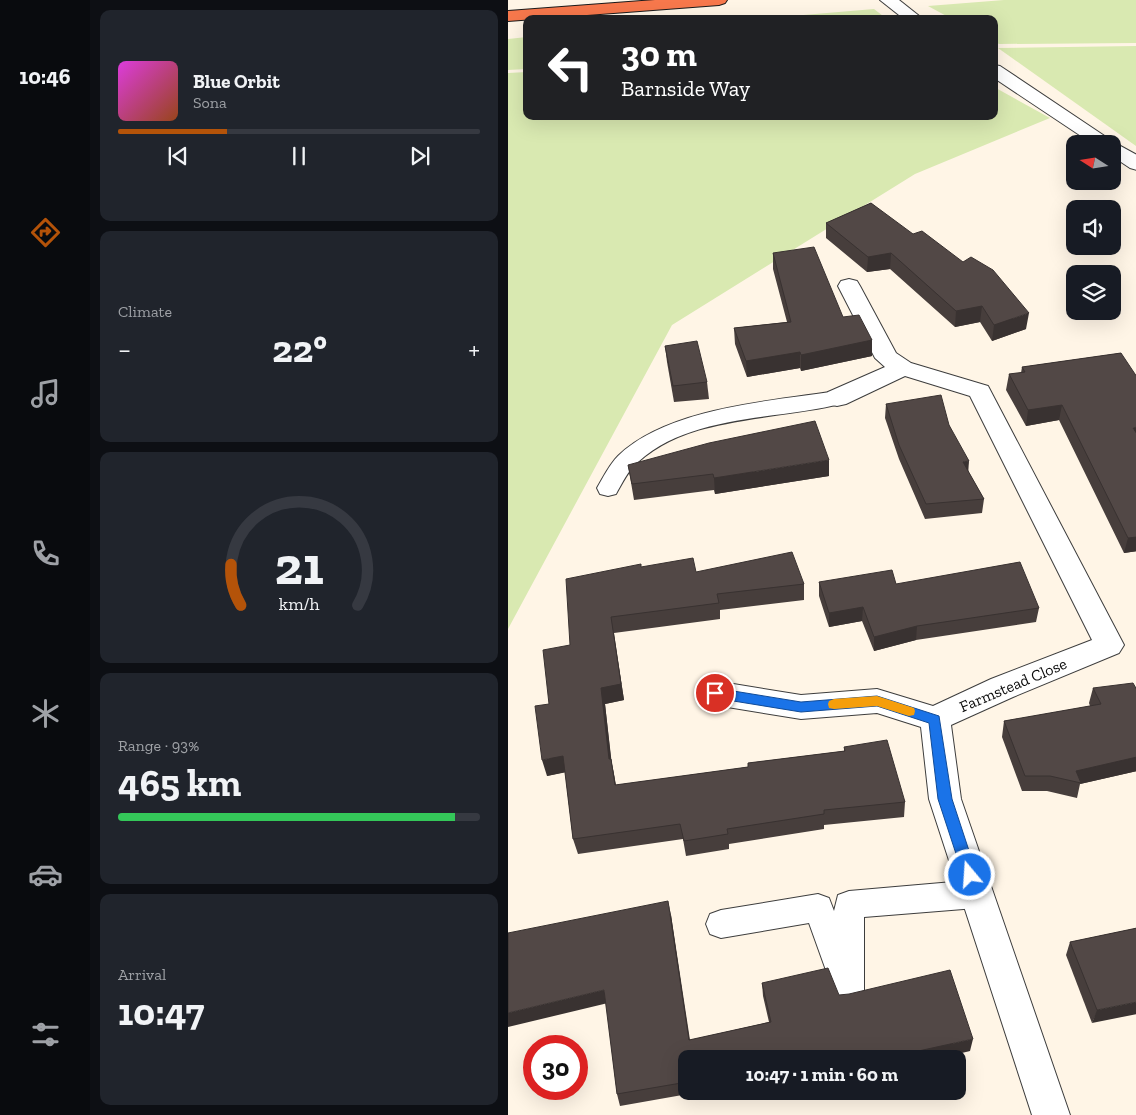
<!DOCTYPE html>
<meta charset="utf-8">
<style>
:root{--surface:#171b24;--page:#20242c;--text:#f1f3f6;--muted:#9ea1a6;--line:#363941;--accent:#b45309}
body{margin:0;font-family:"Zilla Slab",serif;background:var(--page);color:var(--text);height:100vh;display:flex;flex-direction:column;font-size:19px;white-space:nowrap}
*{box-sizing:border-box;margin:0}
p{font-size:16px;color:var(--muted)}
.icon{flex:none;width:28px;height:28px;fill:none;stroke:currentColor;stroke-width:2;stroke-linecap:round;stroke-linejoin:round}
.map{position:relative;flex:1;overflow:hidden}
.details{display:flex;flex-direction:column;gap:10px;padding:10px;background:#0d0f14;width:418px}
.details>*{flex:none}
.banner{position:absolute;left:15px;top:15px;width:475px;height:105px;border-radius:10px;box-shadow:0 5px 20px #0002;background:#202124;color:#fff;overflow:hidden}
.needle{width:32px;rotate:282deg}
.fabs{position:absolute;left:558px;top:135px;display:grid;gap:10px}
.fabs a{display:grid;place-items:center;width:55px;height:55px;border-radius:10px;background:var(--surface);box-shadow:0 5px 20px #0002;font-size:25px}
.speed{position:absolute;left:15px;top:1035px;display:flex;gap:10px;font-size:25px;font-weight:700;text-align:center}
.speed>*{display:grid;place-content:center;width:65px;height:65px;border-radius:50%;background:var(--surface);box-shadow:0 5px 20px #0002;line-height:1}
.speed .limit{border:8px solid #d22;background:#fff;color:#111}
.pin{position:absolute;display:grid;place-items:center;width:42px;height:42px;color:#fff;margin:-21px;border:2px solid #fff;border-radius:50%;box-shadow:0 1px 5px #0007}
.me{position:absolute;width:55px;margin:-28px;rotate:342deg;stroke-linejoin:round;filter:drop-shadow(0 0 4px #0008)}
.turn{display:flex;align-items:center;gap:18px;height:105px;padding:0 15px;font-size:22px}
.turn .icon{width:65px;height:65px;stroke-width:2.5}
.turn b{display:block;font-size:35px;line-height:42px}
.big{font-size:38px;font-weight:700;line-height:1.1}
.details .tile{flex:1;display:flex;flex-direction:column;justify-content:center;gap:8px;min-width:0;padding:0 18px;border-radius:10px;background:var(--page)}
.details .dial{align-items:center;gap:0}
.dial svg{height:130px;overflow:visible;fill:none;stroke:var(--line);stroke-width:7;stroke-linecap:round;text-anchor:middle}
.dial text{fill:var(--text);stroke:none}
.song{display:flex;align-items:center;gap:15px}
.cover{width:60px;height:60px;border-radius:8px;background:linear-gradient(135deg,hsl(300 70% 55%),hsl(20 70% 35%))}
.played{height:5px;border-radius:2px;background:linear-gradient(90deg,var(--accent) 30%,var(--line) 30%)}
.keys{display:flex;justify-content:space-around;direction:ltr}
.heat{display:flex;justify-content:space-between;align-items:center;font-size:28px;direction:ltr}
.charge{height:8px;border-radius:4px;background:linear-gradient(90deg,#34c759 93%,var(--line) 0)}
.trip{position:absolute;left:170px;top:1050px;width:288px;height:50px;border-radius:10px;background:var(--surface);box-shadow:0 5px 20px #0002;font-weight:700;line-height:50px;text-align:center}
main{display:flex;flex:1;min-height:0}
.tabs{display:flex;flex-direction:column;width:90px;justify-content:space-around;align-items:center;background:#090b0e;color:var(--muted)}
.tabs .icon{width:35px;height:35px}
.tabs .active{color:var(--accent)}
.tabs b{font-size:22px;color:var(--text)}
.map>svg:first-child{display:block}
.green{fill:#d9e9b1}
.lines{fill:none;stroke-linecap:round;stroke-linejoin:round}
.service-casing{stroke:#3d3d3d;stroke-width:2}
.minor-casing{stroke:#3d3d3d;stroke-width:2}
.motorway-casing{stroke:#1b1b1b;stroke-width:2}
.service{fill:#fff;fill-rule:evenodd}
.minor{fill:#fff;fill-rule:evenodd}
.motorway{fill:#f7784c;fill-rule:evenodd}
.wall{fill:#473e3c}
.shaded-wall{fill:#393231}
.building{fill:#524846;stroke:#393231}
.route{fill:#1a73e8;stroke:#114b97}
.slow{fill:#f59e0b}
.labels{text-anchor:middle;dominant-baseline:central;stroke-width:5;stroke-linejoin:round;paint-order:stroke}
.street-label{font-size:16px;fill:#0a0a0a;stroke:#fff}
</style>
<main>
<nav class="tabs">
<b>10:46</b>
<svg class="icon active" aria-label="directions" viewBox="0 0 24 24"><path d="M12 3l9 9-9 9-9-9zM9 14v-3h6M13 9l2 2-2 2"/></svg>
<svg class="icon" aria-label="music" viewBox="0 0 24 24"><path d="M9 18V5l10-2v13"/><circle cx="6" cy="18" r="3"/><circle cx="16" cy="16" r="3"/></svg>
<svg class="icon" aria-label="phone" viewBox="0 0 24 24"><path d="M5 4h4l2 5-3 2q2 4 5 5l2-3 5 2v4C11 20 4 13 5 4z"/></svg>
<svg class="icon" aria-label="climate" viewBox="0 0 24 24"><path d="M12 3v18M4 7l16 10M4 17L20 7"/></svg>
<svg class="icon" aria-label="car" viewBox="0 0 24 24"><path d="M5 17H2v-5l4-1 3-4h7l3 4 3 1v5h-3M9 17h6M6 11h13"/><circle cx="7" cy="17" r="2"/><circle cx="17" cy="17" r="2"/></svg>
<svg class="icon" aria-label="filters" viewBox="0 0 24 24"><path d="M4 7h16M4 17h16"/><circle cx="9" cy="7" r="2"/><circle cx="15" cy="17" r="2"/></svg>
</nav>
<section class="details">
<div class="tile">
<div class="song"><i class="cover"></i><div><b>Blue Orbit</b><p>Sona</p></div></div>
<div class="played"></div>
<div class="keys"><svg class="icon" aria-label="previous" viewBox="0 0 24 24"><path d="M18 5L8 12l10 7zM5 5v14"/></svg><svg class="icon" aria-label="pause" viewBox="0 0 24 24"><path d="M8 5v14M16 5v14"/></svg><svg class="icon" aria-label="next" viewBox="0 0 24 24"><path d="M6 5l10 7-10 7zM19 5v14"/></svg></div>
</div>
<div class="tile"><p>Climate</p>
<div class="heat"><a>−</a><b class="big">22°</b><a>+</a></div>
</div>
<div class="tile dial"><svg viewBox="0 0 100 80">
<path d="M14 69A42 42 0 1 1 86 69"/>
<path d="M14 69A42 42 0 0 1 8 44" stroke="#b45309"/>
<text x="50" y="56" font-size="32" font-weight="700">21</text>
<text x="50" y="72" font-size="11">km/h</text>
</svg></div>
<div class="tile"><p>Range · 93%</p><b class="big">465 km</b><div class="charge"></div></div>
<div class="tile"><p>Arrival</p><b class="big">10:47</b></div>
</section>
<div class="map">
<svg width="629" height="1115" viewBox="0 0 629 1115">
<rect width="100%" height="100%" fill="#fff5e6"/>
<g class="green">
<polygon points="496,0 628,0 628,43 491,44 486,41 486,19 444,19 420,6"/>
<polygon points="366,9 379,19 247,19"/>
<polygon points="19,37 19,69 0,70 0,39"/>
<polygon points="628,46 628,146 490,48"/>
<polygon points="19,72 19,116 486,116 486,87 542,118 407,174 164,325 0,629 0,73"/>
</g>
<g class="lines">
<g class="service-casing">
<g id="service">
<path d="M329,391l7,2 3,5 -3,5c-67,18 -160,10 -212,65 -6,7 -11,17 -16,26l-8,2 -8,-2 -3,-6c6,-10 12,-23 21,-32 49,-48 153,-55 219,-65z"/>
<polygon points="468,880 479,884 483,894 479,904 468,908 356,917 356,990 351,1001 340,1005 329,1001 301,923 213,938 202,934 198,924 202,914 213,910 310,894 321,898 326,911 330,895 341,891"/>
</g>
</g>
<g class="minor-casing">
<g id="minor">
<polygon points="372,0 391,0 415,19 396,19"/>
<polygon points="486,65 492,66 607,143 629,155 629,170 622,168 604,156 604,144 585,144 486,78"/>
<polygon points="341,279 349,281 352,286 388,353 403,363 480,386 616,645 611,653 505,697 443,725 453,799 562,1115 524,1115 421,799 413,727 369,713 293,719 207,705 196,702 192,693 196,684 207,681 293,695 369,689 425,706 483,679 584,640 462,396 397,376 338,404 329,406 320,404 317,398 320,392 377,367 367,358 330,286 333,281"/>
</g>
</g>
<g class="motorway-casing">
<polygon id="motorway" points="147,0 219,0 217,3 211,5 0,21 0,11"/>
</g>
<use href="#service" class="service"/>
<use href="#minor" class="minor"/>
<use href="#motorway" class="motorway"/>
</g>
<g class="wall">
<polygon points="363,203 518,329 484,341 472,322 447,327 382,269 359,272 318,238 318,223"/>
<polygon points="265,253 335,317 364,340 364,356 293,371 292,368 239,377 227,344 226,328 279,322 265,269"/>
<polygon points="157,346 199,382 201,399 166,402 159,362"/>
<polygon points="613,353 629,551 616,553 551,420 518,426 498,390 501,374 513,373 514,367"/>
<polygon points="378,404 441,425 460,471 476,499 474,513 417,519 391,459 377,418"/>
<polygon points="120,465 321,476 207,494 206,490 126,500"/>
<polygon points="133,567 188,572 296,584 296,600 212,610 212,619 106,633 116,700 97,704 103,759 108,785 240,767 240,763 336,751 336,747 397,802 396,817 316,825 316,829 221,844 221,849 178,856 175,839 70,854 65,839 57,772 39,776 62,645"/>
<polygon points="311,582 388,584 531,608 528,622 408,640 366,651 354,621 321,627 311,596"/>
<polygon points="585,688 629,690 629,771 572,784 569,798 539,791 514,791 494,737 496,721 582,706 581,703"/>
<polygon points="163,915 182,1040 261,1022 255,996 254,983 331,995 462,1051 179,1059 179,1091 197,1091 112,1106 109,1094 98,1003"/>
<polygon points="629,928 584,1023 558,955 562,942"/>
</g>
<g class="shaded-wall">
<polygon points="383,253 382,269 359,272 360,257"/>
<polygon points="474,306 472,322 447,327 448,311"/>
<polygon points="521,313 518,329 484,341 486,325"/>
<polygon points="364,340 364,356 293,371 293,355"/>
<polygon points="292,352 292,368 239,377 238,361"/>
<polygon points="554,405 551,420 518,426 520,410"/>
<polygon points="629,427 629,441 625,428"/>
<polygon points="321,460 321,476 207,494 206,478"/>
<polygon points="461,461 460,475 455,462"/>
<polygon points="629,537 629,551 616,553 620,538"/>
<polygon points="355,607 354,621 321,627 321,613"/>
<polygon points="103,617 116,700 97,704 105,774 101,759 93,688"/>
<polygon points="409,626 408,640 366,651 366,637"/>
<polygon points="55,756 59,772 39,776 34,760"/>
<polygon points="629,757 629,771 572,784 573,783 568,771"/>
<polygon points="103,759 106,774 110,801 107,785"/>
<polygon points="160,901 163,915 183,1053 181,1040"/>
<polygon points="96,990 100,1003 0,1027 0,1013"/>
<polygon points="629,1002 629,1014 584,1023 589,1010"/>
<polygon points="465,1039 462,1051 429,1059 374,1059"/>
</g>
<g class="building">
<polygon points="363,203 405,234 414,231 455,262 463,257 485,270 521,313 486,325 474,306 448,311 383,253 360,257 318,223"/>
<polygon points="306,247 335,317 351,315 364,340 293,355 292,352 238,361 226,328 283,322 265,253"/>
<polygon points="189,341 199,382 165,386 157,346"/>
<polygon points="613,353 629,377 629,427 625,428 629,434 629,537 620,538 554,405 520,410 501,374 517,372 514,367"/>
<polygon points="433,395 441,425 461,461 455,462 476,499 418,504 391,445 378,404"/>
<polygon points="307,421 321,460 206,478 205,474 124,484 120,465 201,443"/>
<polygon points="284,552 296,584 209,594 211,603 103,617 113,684 93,688 101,759 103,759 107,785 240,767 240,763 337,751 336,747 379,740 397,802 316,810 316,814 219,829 220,834 176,841 172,824 65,839 55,756 34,760 27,706 41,704 35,650 62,645 58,579 133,564 133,567 185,558 188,572"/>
<polygon points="512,562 531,608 409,626 366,637 355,607 321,613 311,582 384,570 388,584"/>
<polygon points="625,683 629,690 629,757 568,771 573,783 542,776 517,776 496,721 593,704 585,688"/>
<polygon points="160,901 181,1040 263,1022 254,983 320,968 331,995 341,994 442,970 465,1039 374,1059 179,1059 179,1082 109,1094 96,990 0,1013 0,933"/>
<polygon points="629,928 629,1002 589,1010 562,942"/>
</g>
<polygon class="route" points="207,688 293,702 369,696 431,716 444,799 469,875 467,880 462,881 457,880 455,875 430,799 421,723 369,706 293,712 207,698 203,696 201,693 203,689"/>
<polygon class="slow" points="369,696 406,708 407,711 406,715 401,716 369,706 326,709 321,708 320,704 321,701 326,699"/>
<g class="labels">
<g class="street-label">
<text transform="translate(505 685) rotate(-23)">Farmstead Close</text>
</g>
</g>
</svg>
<div class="fabs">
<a><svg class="needle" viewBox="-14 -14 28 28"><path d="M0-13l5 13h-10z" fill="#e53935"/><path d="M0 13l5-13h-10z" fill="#9ea1a6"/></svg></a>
<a><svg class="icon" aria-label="sound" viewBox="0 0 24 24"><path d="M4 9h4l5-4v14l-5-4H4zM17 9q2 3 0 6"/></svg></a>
<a><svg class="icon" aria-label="layers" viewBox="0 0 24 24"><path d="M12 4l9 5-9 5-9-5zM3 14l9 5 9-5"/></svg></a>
</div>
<div class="speed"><div class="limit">30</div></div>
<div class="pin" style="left:207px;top:693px;background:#d93025"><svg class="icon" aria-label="arrive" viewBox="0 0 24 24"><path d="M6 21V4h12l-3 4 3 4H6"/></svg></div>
<svg class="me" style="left:462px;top:875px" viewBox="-20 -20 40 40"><circle r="17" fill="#1a73e8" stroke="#fff" stroke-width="3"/><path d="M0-11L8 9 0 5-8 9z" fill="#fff"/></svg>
<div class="trip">10:47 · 1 min · 60 m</div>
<div class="banner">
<div class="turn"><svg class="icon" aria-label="left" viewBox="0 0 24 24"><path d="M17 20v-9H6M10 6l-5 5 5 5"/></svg><div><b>30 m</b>Barnside Way</div></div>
</div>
</div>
</main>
